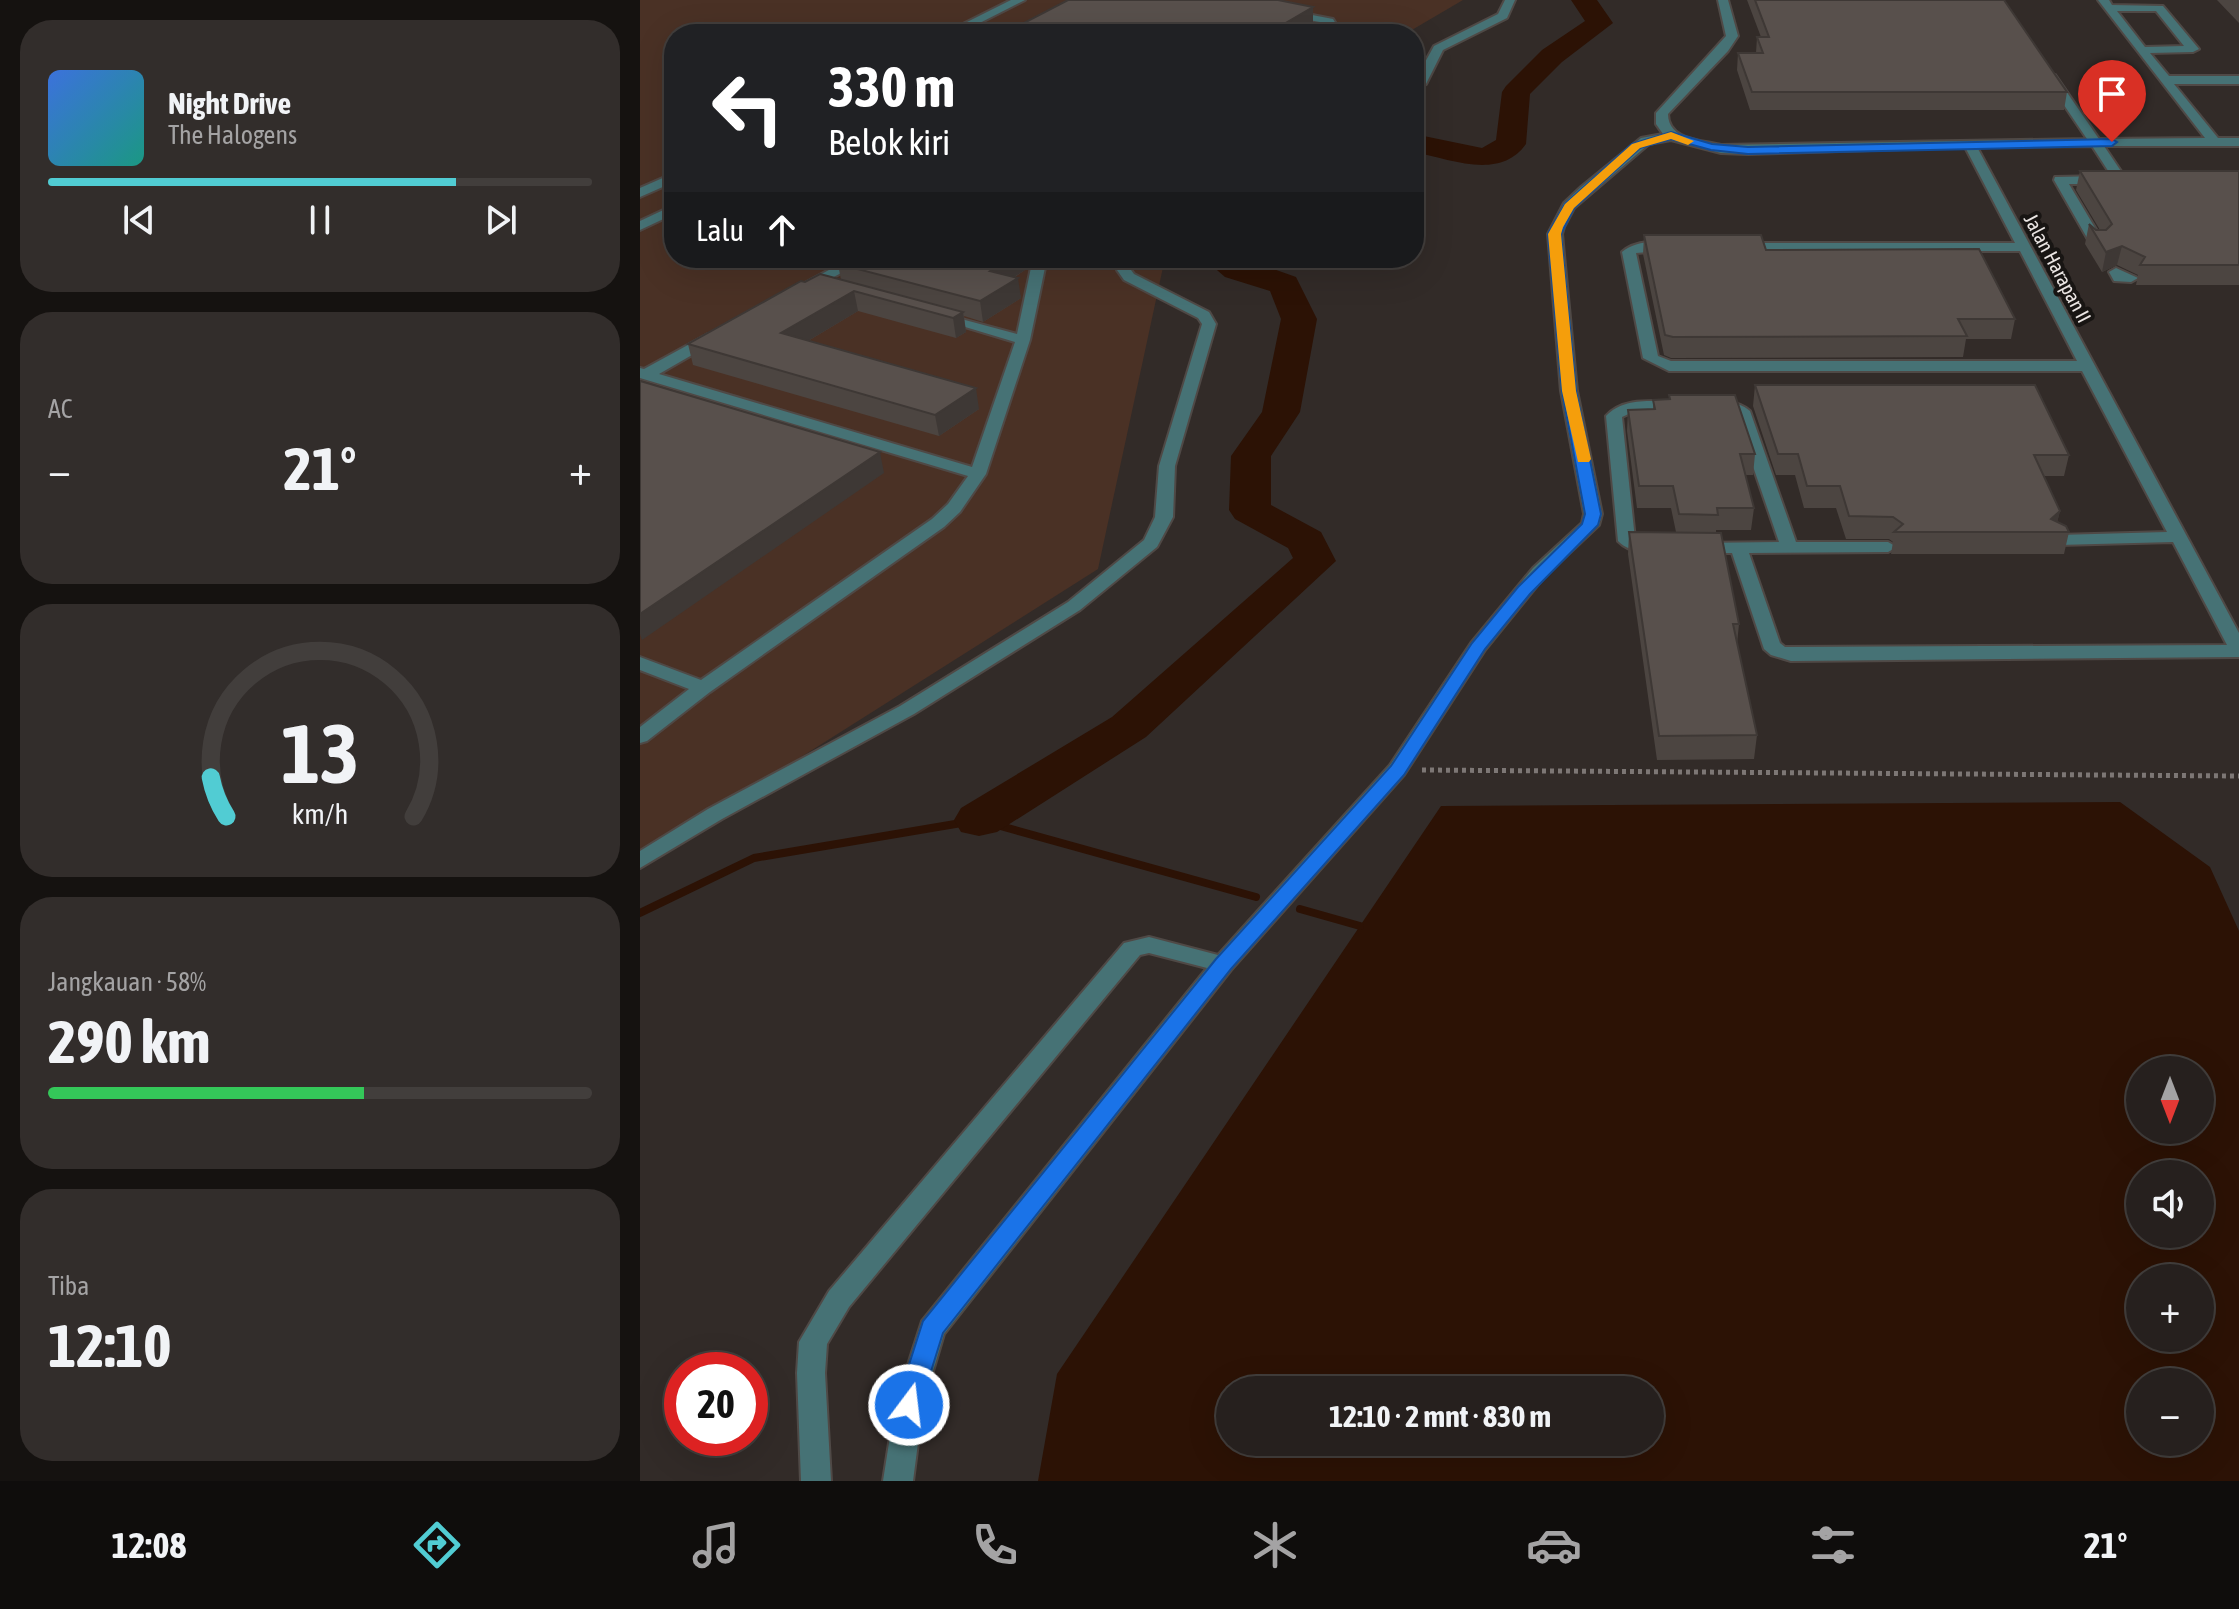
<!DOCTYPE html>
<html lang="id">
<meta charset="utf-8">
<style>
:root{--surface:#26201e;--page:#322d2b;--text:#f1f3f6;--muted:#a4a3a4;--line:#423e3c;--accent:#51ccd3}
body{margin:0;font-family:"Asap Condensed",sans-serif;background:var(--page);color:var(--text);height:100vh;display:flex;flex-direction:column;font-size:30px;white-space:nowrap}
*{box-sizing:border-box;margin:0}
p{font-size:26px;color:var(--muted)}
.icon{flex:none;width:44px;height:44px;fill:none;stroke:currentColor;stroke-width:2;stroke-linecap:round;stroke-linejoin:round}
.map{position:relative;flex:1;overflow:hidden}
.drawer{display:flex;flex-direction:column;gap:20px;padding:20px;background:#151210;width:640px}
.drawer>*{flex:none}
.hud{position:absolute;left:24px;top:24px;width:760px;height:244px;border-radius:32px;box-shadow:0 8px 32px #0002,0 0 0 2px var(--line);background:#202124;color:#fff;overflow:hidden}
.needle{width:52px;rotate:180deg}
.controls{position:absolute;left:1486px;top:1056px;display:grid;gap:16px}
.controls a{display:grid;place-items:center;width:88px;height:88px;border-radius:50%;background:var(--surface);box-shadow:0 8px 32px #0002,0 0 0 2px var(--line);font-size:40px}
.speed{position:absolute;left:24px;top:1352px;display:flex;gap:16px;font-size:40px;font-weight:700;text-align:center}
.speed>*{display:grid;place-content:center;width:104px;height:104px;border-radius:50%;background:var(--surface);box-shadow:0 8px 32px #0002,0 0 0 2px var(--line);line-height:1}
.speed .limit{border:12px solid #d22;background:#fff;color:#111}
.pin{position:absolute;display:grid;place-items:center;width:68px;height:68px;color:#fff;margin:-82px -34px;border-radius:50% 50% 50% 0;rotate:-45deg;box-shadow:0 0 8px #0007}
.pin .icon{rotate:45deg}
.me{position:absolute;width:88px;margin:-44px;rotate:15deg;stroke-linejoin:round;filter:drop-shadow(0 0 6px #0008)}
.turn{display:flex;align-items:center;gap:28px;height:168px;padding:0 32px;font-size:36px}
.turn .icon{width:104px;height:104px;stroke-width:2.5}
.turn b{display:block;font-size:56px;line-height:68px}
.then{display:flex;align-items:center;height:76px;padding:0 32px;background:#0003;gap:16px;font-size:30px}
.big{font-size:60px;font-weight:700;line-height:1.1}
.drawer .card{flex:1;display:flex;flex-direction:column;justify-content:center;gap:12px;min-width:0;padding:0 28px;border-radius:32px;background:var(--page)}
.drawer .dial{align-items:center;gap:0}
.dial svg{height:208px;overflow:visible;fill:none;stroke:var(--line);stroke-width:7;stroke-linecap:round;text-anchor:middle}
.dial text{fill:var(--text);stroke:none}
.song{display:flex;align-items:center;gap:24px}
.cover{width:96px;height:96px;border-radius:12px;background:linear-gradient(135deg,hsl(220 70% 55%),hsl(170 70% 35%))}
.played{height:8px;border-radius:4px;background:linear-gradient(90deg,var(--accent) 75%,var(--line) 75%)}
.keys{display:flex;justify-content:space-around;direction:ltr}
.heat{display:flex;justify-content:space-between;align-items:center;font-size:44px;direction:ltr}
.charge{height:12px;border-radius:6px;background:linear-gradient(90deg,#34c759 58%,var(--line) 0)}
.trip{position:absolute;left:576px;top:1376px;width:448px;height:80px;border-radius:40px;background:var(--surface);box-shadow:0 8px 32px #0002,0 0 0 2px var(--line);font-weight:700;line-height:80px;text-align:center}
.tabs{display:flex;height:128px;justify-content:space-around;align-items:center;background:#0f0d0c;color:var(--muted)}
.tabs .icon{width:56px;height:56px}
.tabs .selected{color:var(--accent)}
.tabs b{font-size:36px;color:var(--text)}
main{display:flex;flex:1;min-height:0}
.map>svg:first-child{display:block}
.green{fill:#4a3125}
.water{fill:#2c1205;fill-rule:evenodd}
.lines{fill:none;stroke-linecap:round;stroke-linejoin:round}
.stream{stroke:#2c1205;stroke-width:8}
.river{fill:#2c1205;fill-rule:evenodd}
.minor-casing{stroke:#4f4946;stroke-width:4}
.path{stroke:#7d7775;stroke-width:5;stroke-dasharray:4 4;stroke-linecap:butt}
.minor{fill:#467275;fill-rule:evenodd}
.wall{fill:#4c4541}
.shaded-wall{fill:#3e3835}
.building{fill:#58504c;stroke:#3e3835;stroke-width:2}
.route{fill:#1a73e8;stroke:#114b97;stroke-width:2}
.slow{fill:#f59e0b}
.labels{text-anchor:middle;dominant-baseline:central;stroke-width:8;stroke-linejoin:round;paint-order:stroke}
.far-street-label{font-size:20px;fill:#eae5e3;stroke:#181513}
</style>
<main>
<section class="drawer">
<div class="card">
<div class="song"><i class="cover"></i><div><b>Night Drive</b><p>The Halogens</p></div></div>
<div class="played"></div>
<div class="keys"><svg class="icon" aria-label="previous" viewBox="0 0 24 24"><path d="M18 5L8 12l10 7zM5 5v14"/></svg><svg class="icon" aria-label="pause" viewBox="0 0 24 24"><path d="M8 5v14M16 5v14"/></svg><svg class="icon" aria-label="next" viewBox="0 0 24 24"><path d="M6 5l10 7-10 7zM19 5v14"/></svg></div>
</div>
<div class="card"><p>AC</p>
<div class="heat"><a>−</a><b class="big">21°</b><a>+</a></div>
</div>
<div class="card dial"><svg viewBox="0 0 100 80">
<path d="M14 69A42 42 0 1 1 86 69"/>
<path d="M14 69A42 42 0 0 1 8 54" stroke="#51ccd3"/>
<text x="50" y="56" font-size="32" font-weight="700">13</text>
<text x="50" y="72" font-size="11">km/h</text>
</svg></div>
<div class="card"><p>Jangkauan · 58%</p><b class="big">290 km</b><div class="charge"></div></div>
<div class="card"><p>Tiba</p><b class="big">12:10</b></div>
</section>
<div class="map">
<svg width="1599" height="1481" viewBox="0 0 1599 1481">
<rect width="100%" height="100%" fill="#322b28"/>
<polygon class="green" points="0,0 823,0 765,34 34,34 34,258 525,258 458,569 0,859"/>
<path class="water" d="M1480,802l90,65 29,64v550h-1201l19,-107 384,-568zM1500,1070h60v60h-60zM1500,1174h60v60h-60zM1500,1278h60v60h-60zM1500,1382h60v60h-60zM590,1390h420v52h-420z"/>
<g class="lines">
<g class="stream">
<polyline points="660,909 720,926"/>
<polyline points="0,913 114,858 339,820 616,897"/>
</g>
<g class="river">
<path d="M931,0h26l16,23 -51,39 -32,32 -4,50c-26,37 -76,15 -112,8v-18l68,14 14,-8 6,-48 4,-6 36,-36 43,-29z"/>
<polygon points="563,258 602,258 656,277 677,319 660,412 631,456 631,505 681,532 696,561 506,737 357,832 339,836 321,832 314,820 321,808 472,717 653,558 648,548 595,519 589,510 591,456 622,412 641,319 630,291 585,277"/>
</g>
<g class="minor-casing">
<g id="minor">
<polygon points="371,0 385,0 318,34 303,34"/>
<polygon points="865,0 875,0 867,18 803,50 786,84 774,91 774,82 794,46 858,14"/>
<path d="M1078,0h10l10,36 -10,15 -60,63c0,26 33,26 53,31l366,-6 -42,-62 6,-3 4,1 44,64 106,-1 -107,-138h11l3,5 51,1 36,43 -6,3 -43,1 19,23h70v8h-65l44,54h21v8h-135l23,34 -1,3h-10l-24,-37 -115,1 262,486v24l-448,4 -20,-6 -7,-6 -32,-96h-35l-9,-5 9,-5 82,-1 -44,-128 -26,-5 -2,-3c11,-9 33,-4 43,5l46,131h92l9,5 -9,5 -139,1 31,90 5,4 442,-2 -54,-103 -115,3 -9,-5 9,-5 109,-3 -85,-161h-413l-26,-13 -21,-106c12,-11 40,-14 53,-5l-2,3 -37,3 22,103 13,5h406l-57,-110h-280l-7,-4 7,-4h275l-50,-96 -217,7 -27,-1 -50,-13 -22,4 -75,64 -10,19 -2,7 15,157 25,123 -3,11 -54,51 -60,74 -81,125 -173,195 -287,364 -21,71 -10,76h-30l12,-76 27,-84 285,-353 -58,-15 -9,2 -291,352 -22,37 -2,29 6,108h-30l-4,-108 2,-31 30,-51 295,-348 25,-6 69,18 172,-190 81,-122 62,-75 49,-45 2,-9 -23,-123 -13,-157 16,-31 17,-16 60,-49 22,-4 -7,-10v-11l70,-77zM1477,11h39l28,35 -39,1z"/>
<polygon points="646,10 693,19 699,29 692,34 678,34 687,28 685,23 642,15 641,13"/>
<polygon points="34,173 34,182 0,197 0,188"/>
<polygon points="1415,177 1463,176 1469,180 1463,184 1429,184 1464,243 1462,246 1450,243 1414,180"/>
<polygon points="34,205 34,214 0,230 0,221"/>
<polygon points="211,258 229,258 177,286 172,287 165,283"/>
<polygon points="393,258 407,258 390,340 346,474 320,512 304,527 70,692 7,741 0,743 0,727 49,689 0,670 0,657 61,680 292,519 308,504 328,476 0,378 0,368 4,369 68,334 78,334 78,340 19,374 332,467 375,342 292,317 299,313 377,334"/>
<polygon points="479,258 493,258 491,270 494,274 569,312 576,324 535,466 533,517 517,547 440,610 274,714 82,819 0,868 0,851 68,809 260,706 428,602 504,540 515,517 519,466 562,324 558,318 484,280 477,270"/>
<polygon points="1476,268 1498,278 1491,282 1474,281 1469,272"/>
<path d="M1039,401l8,5 -2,3 -50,2 -13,6 13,122 24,4 3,4c-12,10 -33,5 -44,-6l-12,-125c18,-20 49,-14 73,-15z"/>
</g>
</g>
<polyline class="path" points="782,770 1599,776"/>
<use href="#minor" class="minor"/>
</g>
<g class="wall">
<polygon points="1107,0 1364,0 1427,92 1424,110 1110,110 1097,70 1098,53 1116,53 1117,37 1121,37"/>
<polygon points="1577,0 1599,0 1599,23"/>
<polygon points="1440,171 1599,171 1599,285 1496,285 1498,275 1477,265 1462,272 1445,244 1449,224 1456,230 1460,230 1436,190"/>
<polygon points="1004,235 1126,250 1375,319 1371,339 1326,339 1323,357 1031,358 1024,355 1003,254"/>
<polygon points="198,264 385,270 375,277 381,298 343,322 324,316 326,332 316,338 218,311 168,341 339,409 299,436 53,365 48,344 165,282 201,280"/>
<polygon points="1115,385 1429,455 1424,476 1404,476 1420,511 1417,522 1429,532 1424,554 1251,554 1253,542 1249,539 1206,539 1196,508 1164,508 1155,475 1136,475 1113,406"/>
<polygon points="1029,395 1115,454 1113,475 1105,475 1114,508 1111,530 1076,530 1076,533 1099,624 1097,644 1117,735 1114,759 1017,760 988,554 989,532 1036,532 1031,508 997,508 987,431 988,410 1013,409 1013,400 1029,400"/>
</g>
<g class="shaded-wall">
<polygon points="673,7 673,24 656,34 627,34"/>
<polygon points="1482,246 1477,265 1462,272 1466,252"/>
<polygon points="371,258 384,258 385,270 353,290 350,271"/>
<polygon points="378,278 381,298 343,322 340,301"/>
<polygon points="214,291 218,311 146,354 141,333"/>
<polygon points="323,312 326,332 316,338 313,318"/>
<polygon points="336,388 339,409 299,436 295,415"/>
<polygon points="240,452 244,473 2,640 0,634 0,614"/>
<polygon points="1420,511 1415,532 1411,519"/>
</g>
<g class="building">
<polygon points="428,0 638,0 673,7 627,34 363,34"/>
<polygon points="1115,0 1364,0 1427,92 1112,92 1098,53 1123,53 1117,37 1129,37"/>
<polygon points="1440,171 1599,171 1599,265 1500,265 1505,257 1482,246 1466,252 1449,224 1456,230 1466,230 1472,224"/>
<polygon points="1004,235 1121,235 1126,250 1339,249 1375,319 1318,319 1327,336 1033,337 1025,335"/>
<polygon points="208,258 371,258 350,271 378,278 340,301 198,264"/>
<polygon points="180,274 323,312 313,318 214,291 141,333 336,388 295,415 48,344 161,281 165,282"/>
<polygon points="0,381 240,452 0,614"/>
<polygon points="1115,385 1395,385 1429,455 1394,455 1420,511 1411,519 1426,526 1429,532 1254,532 1263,524 1253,517 1209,516 1200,486 1167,486 1158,454 1138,454"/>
<polygon points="1029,395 1095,395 1115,454 1100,454 1114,508 1077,508 1078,515 1039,514 1033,486 999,486 988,410 1015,409 1013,400 1030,399"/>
<polygon points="989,532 1081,533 1099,624 1093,624 1117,735 1019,736"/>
</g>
<polygon class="route" points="1031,132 1072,144 1108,147 1472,139 1477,142 1472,146 1108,154 1071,150 1031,139 1000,148 934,208 921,234 936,391 961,514 958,525 890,594 845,649 764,775 591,969 303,1333 278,1413 269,1416 260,1413 256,1405 283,1321 576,959 751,766 832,643 878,587 942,524 945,514 922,391 908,234 925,204 992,144"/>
<polygon class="slow" points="1031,132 1054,141 1048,145 1031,139 1000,148 934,208 923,227 921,234 936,391 951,459 949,462 938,462 922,391 908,234 925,204 992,144"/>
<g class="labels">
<g class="far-street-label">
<text transform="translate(1418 268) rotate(62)">Jalan Harapan II</text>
</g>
</g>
</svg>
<div class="controls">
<a><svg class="needle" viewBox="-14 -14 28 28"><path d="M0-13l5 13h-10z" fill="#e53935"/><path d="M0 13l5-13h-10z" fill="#a4a3a4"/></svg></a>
<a><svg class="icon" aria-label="sound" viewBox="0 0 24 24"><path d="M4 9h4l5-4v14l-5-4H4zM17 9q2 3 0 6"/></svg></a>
<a>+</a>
<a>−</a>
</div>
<div class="speed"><div class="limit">20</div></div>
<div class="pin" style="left:1472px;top:142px;background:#d93025"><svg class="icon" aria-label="arrive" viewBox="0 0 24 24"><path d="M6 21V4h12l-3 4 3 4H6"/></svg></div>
<svg class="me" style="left:269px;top:1405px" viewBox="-20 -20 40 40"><circle r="17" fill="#1a73e8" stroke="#fff" stroke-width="3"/><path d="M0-11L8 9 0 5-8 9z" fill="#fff"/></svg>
<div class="trip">12:10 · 2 mnt · 830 m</div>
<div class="hud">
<div class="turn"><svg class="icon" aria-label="left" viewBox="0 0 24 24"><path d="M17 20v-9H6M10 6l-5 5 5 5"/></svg><div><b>330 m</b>Belok kiri</div></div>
<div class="then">Lalu<svg class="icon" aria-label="ahead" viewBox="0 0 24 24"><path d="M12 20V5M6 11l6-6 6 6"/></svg></div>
</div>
</div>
</main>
<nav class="tabs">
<b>12:08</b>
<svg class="icon selected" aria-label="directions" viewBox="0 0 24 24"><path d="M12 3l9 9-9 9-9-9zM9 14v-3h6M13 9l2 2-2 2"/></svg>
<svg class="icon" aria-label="music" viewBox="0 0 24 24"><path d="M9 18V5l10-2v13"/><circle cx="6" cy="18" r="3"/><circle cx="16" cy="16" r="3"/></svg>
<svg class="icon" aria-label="phone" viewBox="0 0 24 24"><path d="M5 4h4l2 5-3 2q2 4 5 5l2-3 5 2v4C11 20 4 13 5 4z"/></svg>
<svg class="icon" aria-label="climate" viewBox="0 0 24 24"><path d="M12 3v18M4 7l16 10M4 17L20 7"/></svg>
<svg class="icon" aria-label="car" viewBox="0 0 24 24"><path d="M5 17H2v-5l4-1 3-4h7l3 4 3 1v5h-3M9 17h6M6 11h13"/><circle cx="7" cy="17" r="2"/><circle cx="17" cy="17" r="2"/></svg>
<svg class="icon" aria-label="filters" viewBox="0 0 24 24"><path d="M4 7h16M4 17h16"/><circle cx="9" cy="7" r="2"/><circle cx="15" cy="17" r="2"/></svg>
<b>21°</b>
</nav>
